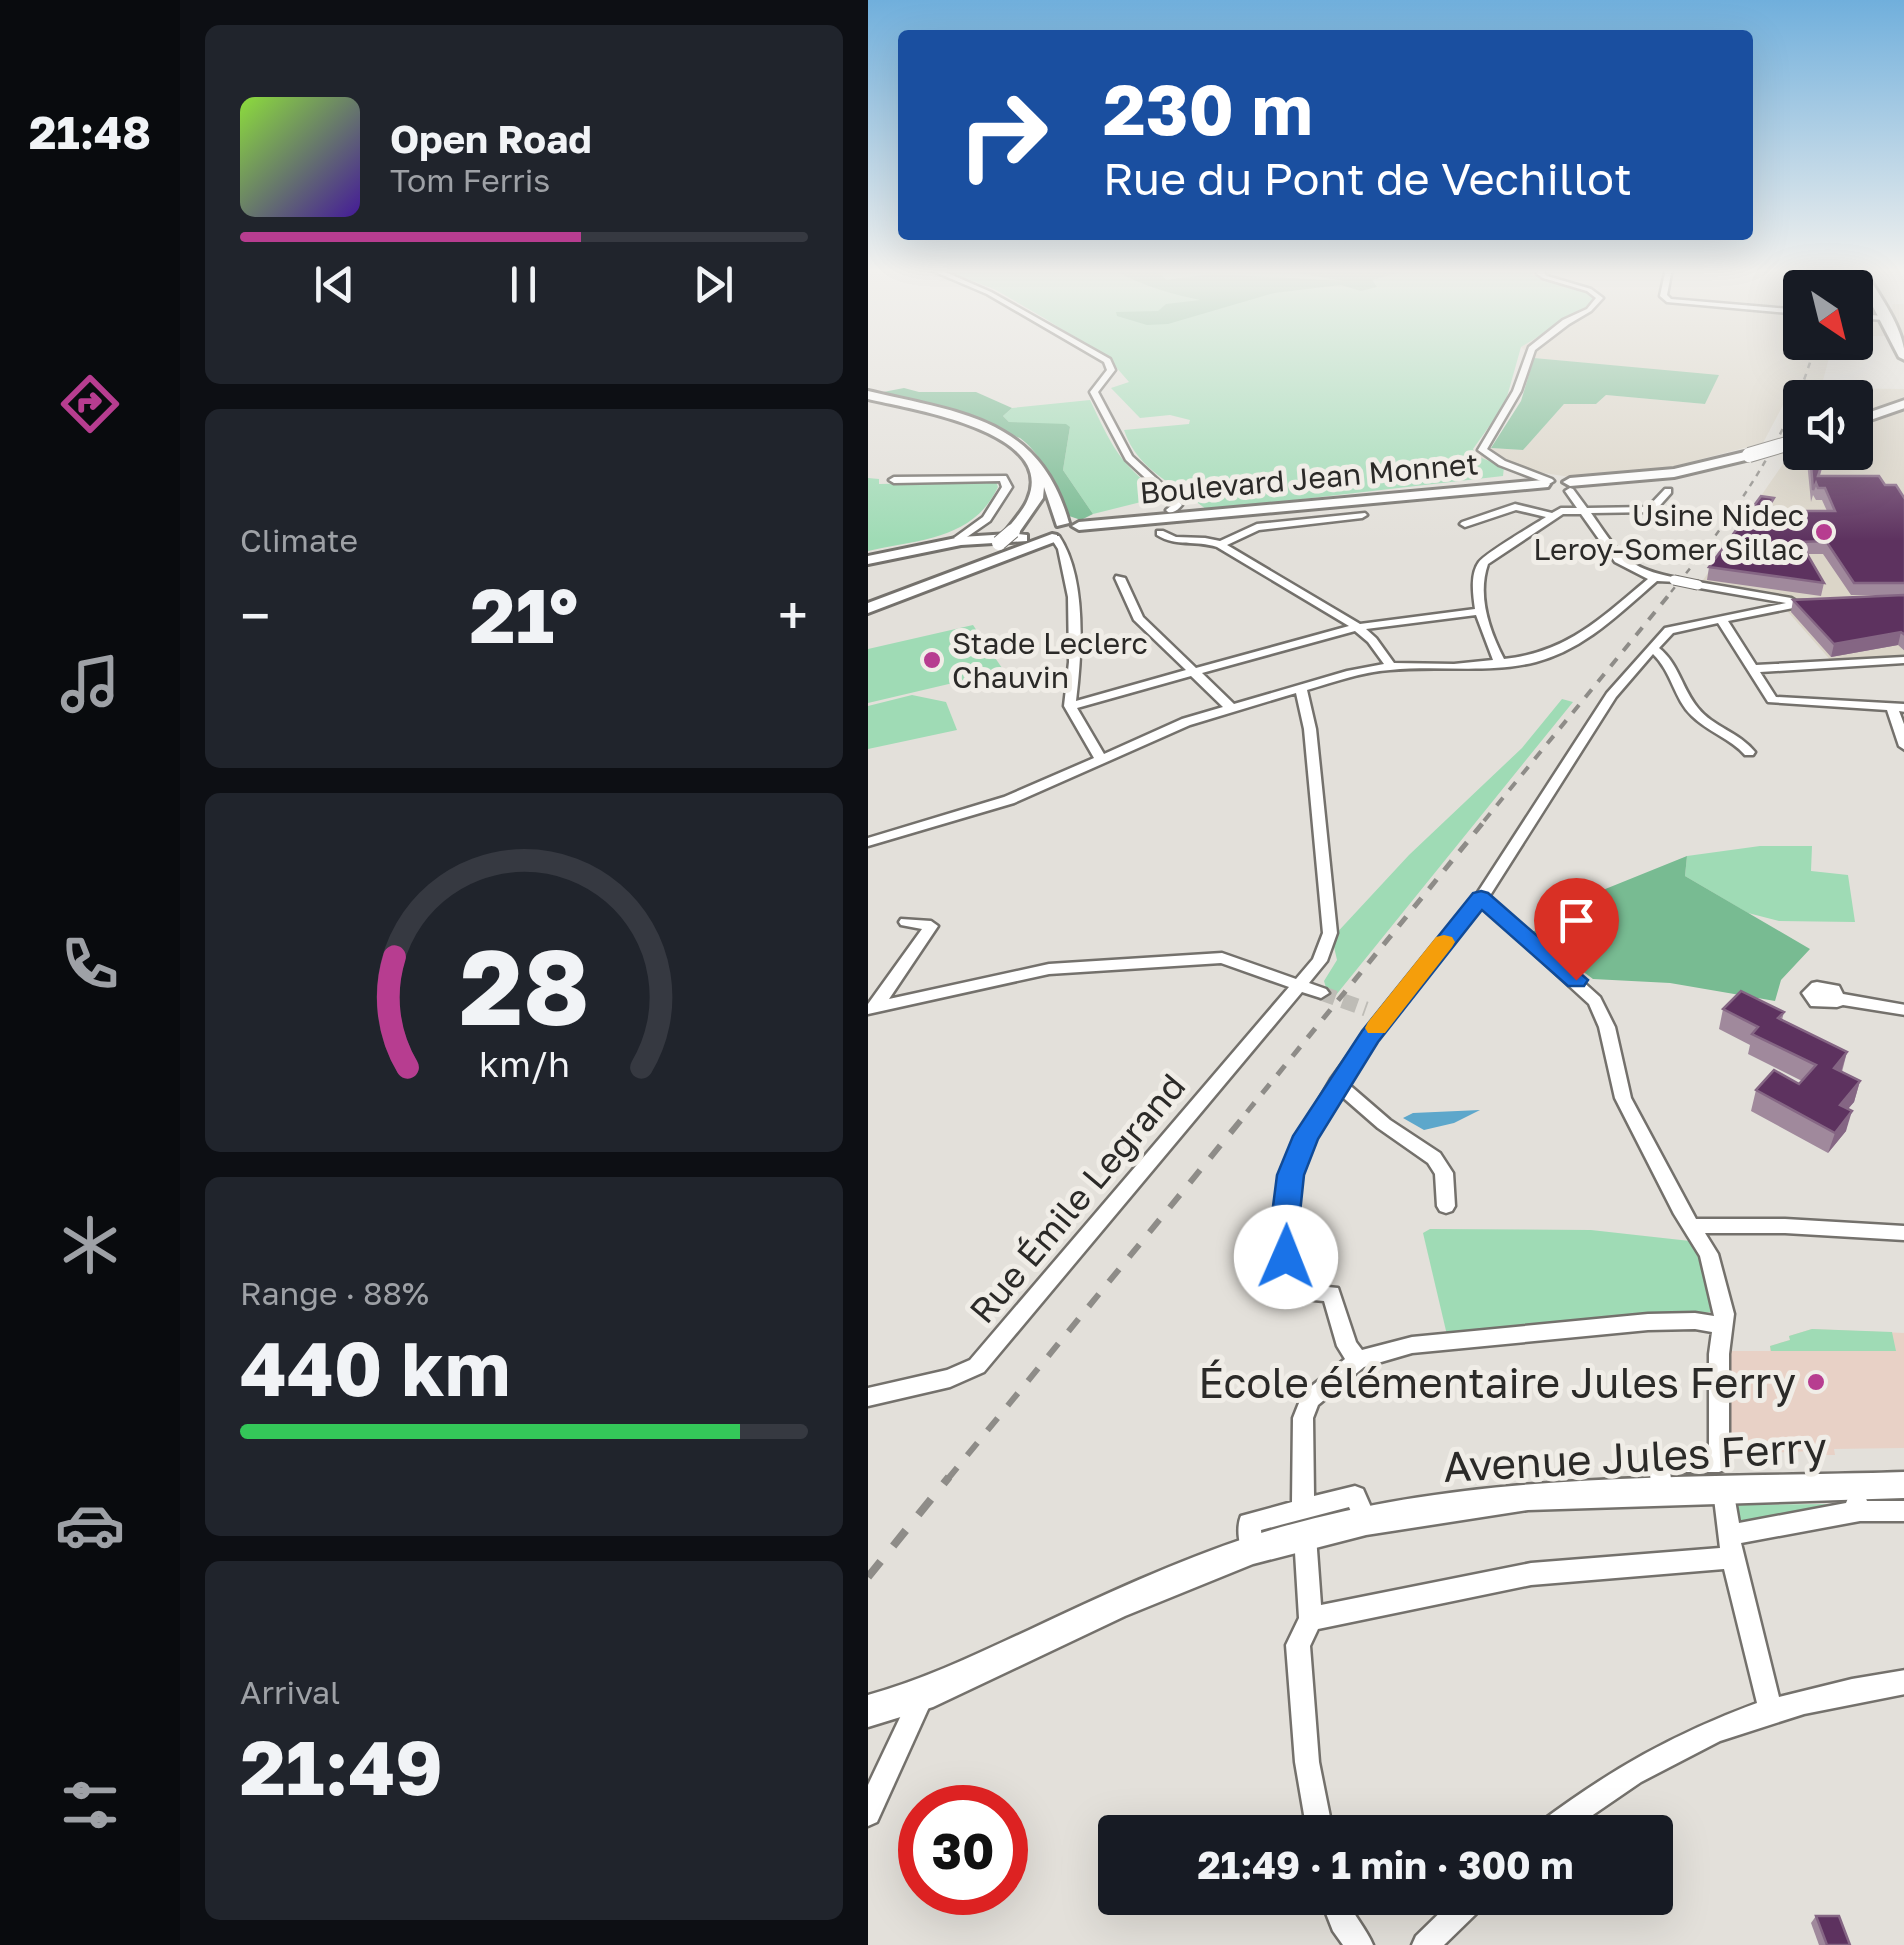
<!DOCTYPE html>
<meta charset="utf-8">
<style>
:root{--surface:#171b24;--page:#20242c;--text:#f1f3f6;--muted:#9ea1a6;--line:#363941;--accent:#b73d90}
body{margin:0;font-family:"Golos Text",sans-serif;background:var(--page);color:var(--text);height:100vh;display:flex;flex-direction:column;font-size:38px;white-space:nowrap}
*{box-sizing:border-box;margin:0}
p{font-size:32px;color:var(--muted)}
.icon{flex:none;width:55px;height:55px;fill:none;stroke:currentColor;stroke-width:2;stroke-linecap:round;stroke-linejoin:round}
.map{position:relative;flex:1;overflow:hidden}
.side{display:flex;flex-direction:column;gap:25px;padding:25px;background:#0d0f14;width:688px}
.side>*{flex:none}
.banner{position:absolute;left:30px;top:30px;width:855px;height:210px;border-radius:10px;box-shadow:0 10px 40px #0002;background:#1a4fa0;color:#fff;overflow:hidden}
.needle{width:65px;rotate:145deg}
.controls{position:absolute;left:915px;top:270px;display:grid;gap:20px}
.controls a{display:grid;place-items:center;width:90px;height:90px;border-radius:10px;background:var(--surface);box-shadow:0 10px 40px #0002;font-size:50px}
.speed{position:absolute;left:30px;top:1785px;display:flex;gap:20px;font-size:50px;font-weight:700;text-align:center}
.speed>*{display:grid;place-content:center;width:130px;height:130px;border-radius:50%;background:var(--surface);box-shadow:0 10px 40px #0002;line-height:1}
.speed .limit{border:15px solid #d22;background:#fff;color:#111}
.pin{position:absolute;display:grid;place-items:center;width:85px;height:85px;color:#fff;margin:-102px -42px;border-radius:50% 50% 50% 0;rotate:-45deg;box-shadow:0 0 10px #0007}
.pin .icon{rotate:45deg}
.me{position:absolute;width:110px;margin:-55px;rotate:1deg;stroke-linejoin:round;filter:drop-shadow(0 0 8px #0008)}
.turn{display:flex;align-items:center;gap:35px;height:210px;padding:0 40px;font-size:45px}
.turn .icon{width:130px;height:130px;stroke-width:2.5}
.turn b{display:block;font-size:70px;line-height:85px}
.big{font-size:75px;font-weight:700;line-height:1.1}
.side .widget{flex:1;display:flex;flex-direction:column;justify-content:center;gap:15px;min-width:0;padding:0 35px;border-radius:15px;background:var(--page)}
.side .dial{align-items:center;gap:0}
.dial svg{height:260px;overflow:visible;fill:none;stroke:var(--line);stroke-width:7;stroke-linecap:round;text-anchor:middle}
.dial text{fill:var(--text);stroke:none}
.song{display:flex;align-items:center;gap:30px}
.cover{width:120px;height:120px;border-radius:15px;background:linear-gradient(135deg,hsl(90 70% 55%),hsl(260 70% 35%))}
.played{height:10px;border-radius:5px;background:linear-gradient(90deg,var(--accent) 60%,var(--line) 60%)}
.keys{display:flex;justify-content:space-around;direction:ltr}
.heat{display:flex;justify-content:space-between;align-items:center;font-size:55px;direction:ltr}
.charge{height:15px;border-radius:8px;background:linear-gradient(90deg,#34c759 88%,var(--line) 0)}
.trip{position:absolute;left:230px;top:1815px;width:575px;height:100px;border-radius:10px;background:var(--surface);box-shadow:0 10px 40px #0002;font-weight:700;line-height:100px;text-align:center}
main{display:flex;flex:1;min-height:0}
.tabs{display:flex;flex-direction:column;width:180px;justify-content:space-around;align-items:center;background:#090b0e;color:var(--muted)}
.tabs .icon{width:70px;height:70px}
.tabs .current{color:var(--accent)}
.tabs b{font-size:45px;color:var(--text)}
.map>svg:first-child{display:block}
.built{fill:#dbd5c8}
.education{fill:#e8d1c6}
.green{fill:#9fdbb5}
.forest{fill:#78bb92}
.water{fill:#5da7cb}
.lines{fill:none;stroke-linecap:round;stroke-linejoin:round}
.minor-tunnel{stroke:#bebcb6;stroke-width:15;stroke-dasharray:15 8;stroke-linecap:butt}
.minor-casing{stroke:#74716c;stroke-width:5}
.tertiary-casing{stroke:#74716c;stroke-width:5}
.secondary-casing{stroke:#74716c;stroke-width:6}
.minor{fill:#fff;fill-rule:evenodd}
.tertiary{fill:#fff;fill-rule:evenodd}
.secondary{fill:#fff;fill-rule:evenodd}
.rail-far4{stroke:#8e8c88;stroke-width:2.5;stroke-dasharray:6 6;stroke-linecap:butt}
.rail-far3{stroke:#8e8c88;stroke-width:4;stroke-dasharray:10 10;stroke-linecap:butt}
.rail-far2{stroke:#8e8c88;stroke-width:5;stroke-dasharray:12 12;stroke-linecap:butt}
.rail-far1{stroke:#8e8c88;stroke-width:6;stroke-dasharray:16 16;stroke-linecap:butt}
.rail{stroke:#8e8c88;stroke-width:8;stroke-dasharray:20 20;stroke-linecap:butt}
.minor-bridge-casing{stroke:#74716c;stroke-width:11;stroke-linecap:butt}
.secondary-bridge-casing{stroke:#74716c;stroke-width:16;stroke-linecap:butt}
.minor-bridge{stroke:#fff;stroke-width:9}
.secondary-bridge{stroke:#fff;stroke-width:14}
.wall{fill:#a0899c}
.shaded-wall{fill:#856684}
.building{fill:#5d325f;stroke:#856684;stroke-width:2.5}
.route{fill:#1a73e8;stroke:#114b97;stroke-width:2.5}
.slow{fill:#f59e0b}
.poi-dot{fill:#b73d90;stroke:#f0ede7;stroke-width:4}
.labels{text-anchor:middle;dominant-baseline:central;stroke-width:10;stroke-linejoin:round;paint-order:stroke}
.far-street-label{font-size:30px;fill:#2b2a28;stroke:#f0ede7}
.far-poi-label{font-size:30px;fill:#2b2a28;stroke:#f0ede7;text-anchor:end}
.street-label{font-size:35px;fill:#2b2a28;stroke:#f0ede7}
.near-poi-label{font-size:42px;fill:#2b2a28;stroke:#f0ede7;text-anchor:end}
.near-street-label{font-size:42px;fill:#2b2a28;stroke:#f0ede7}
</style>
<main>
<nav class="tabs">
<b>21:48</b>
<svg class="icon current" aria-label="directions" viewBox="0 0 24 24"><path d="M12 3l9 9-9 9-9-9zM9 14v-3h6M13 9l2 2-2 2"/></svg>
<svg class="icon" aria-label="music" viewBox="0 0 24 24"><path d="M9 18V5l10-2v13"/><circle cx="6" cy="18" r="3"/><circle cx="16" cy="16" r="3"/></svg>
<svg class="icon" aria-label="phone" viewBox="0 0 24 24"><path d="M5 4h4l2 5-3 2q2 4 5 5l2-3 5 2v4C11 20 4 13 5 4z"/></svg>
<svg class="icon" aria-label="climate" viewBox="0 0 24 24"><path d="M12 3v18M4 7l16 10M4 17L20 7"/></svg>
<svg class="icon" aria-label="car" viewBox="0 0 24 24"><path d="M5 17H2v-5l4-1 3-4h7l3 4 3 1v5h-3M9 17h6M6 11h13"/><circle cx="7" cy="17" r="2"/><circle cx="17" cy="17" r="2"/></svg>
<svg class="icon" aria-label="filters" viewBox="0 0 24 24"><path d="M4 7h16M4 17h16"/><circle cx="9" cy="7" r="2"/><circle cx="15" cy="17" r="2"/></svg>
</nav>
<section class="side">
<div class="widget">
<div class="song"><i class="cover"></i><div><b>Open Road</b><p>Tom Ferris</p></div></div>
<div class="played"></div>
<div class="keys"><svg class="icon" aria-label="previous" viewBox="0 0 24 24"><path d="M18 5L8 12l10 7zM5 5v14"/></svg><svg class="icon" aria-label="pause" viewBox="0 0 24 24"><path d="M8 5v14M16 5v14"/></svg><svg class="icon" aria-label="next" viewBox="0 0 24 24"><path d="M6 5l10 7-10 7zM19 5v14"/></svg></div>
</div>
<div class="widget"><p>Climate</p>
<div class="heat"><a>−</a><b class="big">21°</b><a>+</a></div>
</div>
<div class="widget dial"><svg viewBox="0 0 100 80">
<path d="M14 69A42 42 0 1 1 86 69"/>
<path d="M14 69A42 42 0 0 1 10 35" stroke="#b73d90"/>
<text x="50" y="56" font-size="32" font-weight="700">28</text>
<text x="50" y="72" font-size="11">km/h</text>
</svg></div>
<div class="widget"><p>Range · 88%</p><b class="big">440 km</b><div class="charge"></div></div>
<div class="widget"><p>Arrival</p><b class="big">21:49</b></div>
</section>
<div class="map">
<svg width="1037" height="1945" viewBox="0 0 1037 1945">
<rect width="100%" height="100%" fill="#e3e0da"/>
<g class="built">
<polygon points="668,268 985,268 991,280 962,279 963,287 932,288 932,342 965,343 953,388 1036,389 1036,396 1030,402 988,417 988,398 949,397 952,388 924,388 895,443 788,471 715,479 636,467 609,456 623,448 655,450 696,404 728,404 738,395 837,404 850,376 666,358 653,347 716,309 717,291 663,274"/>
<polygon points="1024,304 1036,304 1036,345 1022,344 1018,336 988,336 988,305 1025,309"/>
<polygon points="1036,411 1036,497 1026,497 1036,515 1036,658 965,663 907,597 833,583 926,448 932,446 932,452 988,452 988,428"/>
</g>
<polygon class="education" points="944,1329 1036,1333 1036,1448 966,1449 967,1455 946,1455 944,1451 859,1455 859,1351 902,1351 902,1346 922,1340 921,1336"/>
<g class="green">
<path d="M72,268h596l-4,7 54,16 8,7 -10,11 -63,38 -16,57 -32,45 4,7 27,11 -1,9 -296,34c-31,-26 -69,-38 -83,-80l65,-6 1,-4 -20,-5 -30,3 -29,-30 18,-6 -20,-23 -65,-41 -48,-28z"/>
<path d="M222,400c21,44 29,64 69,92l-6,7 -60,15 -30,-44 7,-43 -61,-5 -6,-6 9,-8z"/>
<path d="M0,478l11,1v5l117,-2 2,5c-25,53 -78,52 -130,64z"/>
<polygon points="105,625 136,671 0,703 0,649"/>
<polygon points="44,695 78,702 89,730 0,749 0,706"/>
<polygon points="694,699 705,702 468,995 459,991 456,981 469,960 464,938 541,855 654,748"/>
<polygon points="892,846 944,846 943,871 980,875 987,922 911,921 880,913 817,876 819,856"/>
<polygon points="562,1229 723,1230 822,1241 830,1255 844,1312 579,1335 555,1233"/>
<polygon points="944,1329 1024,1332 1028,1351 903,1351 902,1346 922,1340 921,1336"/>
<polygon points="966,1504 966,1506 869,1527 866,1505"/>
</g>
<g class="forest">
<path d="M244,268h44l10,12 45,-6 133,7 -75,-13h147l-44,12 5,7 -16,4 -20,-6 -67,8 -106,31 -21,1 -30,-9 -1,-4 42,-1 8,-7 34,-4c-28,-6 -65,-16 -88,-32z"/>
<polygon points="666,358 851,375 837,404 738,395 728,404 696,404 655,450 623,448 653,401"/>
<path d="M36,388l15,4h57l36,16 -9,8 6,6 57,2 4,3 -7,43 30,44 -12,6 -12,-4c-8,-24 -29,-64 -49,-78l-142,-45z"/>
<polygon points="819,856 817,876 942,949 913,980 907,1001 802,983 725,979 663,933 720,896"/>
</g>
<polygon class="water" points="612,1110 586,1123 556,1130 535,1118 545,1113"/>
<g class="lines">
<polyline class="minor-tunnel" points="453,993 498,1009"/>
<g class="minor-casing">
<g id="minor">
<path d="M58,268h10l55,24 119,67 5,11 -17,22 34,64 37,34 13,15c-4,5 -8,8 -14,7l-2,-2 6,-5 -3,-5 -43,-40 -36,-68 17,-22 -3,-8 -117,-68z"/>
<polygon points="672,268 678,268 676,273 679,276 723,289 735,298 723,311 701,324 667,350 653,391 619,449 637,461 684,479 686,481 681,484 631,465 610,450 645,391 661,347 695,320 719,309 728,298 719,291 675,278 669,274"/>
<polygon points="798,268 804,268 799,295 803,299 932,310 932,314 799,302 792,296"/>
<polygon points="936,268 942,268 943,288 937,288"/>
<polygon points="988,314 1016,316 1020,318 1016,320 988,318"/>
<polygon points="138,476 144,487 122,521 96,539 98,541 93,544 86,538 115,517 134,487 132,481 26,483 21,480 26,477"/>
<path d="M702,488l3,1 14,19 61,-1 17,-18h6v4l-17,19 -63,1c29,41 35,56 87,65v4l-21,-1c-37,32 -72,68 -121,81 -47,12 -97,3 -146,8 -28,2 -56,12 -83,20l9,39 21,204 -10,28 -18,22 17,6 3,4 -8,5 -19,-6 -318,380 -34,15 -82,19v-18l79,-18 23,-10 319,-373 -68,-24 -172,11 -181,40v-10l54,-75 -21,-4 -2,-3 2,-3 30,2 7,5 -49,73 160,-35 173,-11 74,26 17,-20 10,-26 -19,-204 -8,-36 -106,32 -176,78 -146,43v-8l136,-41 90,-39 -30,-52 5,-44 -1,-65 -10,-48 -7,-11 2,-2h6c28,42 23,116 17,165l110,-31 -52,-50 -19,-42 1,-2 9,2 18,39 53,51 153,-42 -132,-79c-21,-7 -41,0 -60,-12v-4h6l13,6 29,1 15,3 37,-17 108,-11 2,2 -5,3 -103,12 -32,15 133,79 115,-15c-2,-14 -5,-35 4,-47 8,-10 53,-36 67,-45l-30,-7 -51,17 -5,-3 2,-2 53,-18 37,9 9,-5h16l-12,-17zM695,514h18l34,48 33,17c-47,39 -80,73 -144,80 -15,-29 -27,-63 -16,-95zM608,615l17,45 -39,4 -60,-1 -18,-25 -10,-9zM487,631l13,11 16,22 -37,7 -113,33 -32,-31zM323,676l32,31 -41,12 -78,35 -27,-46z"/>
<path d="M830,582l93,16 5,3h12v4l-80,16 28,44 149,-8v6l-145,9 16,25 129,7v8l-6,-1 6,16v23l-6,-4 -12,-36 -119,-8 -50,-79 -45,10 -14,15c20,16 23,41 39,60 15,19 41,24 57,44l-2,3h-8c-15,-17 -37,-23 -53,-39 -18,-17 -20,-44 -39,-62l-37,43 -127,200 111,100 15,30 16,71 65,121h89l120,7v14l-120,-7h-80l13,21 16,60 -5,40v108l-3,7 -7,3h-49l3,20 -3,7 -8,3 -8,-3 -6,-36 3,-7 7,-3h51v-99l3,-22 -17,-3 -47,1 -236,23 -48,14 -46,38 -5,13 1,78 41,-10 8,3 14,32 -3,7 -8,3 -8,-3 -9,-21 -88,23 2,20 -3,7 -8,4 -8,-4c-5,-12 -8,-29 -3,-41l51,-14 1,-84 10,-25 42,-34 -8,-13 -13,-45 -44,-4 -2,-6 -2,-68 6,-48 16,-39 33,-57 48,-66 97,-118 131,-202 58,-65 121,-25 -92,-16v-4zM614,906l107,98 10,23 16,71 59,116 26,42 14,60 -19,-3 -47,1 -236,23 -50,13 -6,-8 -18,-54 -42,-4c-1,-36 -6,-76 5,-111 8,-29 23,-54 38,-79l39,34 50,35 7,11 2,32 3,5 6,2 6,-2 3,-5 -2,-33 -13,-20 -50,-33 -44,-38 43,-61z"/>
<polygon points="949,982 971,986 975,994 1037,1005 1037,1015 975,1005 969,1007 943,1006 934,993 944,983"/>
<path d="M856,1480l8,3 7,40 107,-20 3,-7 8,-3 8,3 2,5h38v20h-45l-119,22 38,154 73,-18 53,-9v24l-101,20 -84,27 -79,41 -73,50h-33l4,-9c71,-53 134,-89 218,-120l-33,-134 -193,16 -213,44 -8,17 9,116 14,70h-26l-12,-70 -9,-117 13,-27 -5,-82 3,-7 8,-3 8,3 3,7 5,69 210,-42 189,-15 -7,-58 3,-7z"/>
<polygon points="54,1684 62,1688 66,1696 9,1822 0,1826 0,1785 46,1688"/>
<path d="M452,1898h26c7,17 20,30 27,47h-30l-10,-14z"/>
<polygon points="587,1898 619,1898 615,1907 576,1945 544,1945 548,1936"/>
</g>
</g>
<g class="tertiary-casing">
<path id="tertiary" d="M1037,1472v26l-377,12 -162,25 -113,29 -128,52 -192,91 -65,20v-32c58,-16 106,-40 161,-65 72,-34 147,-69 223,-94 209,-68 436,-57 653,-64z"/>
</g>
<g class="secondary-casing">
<g id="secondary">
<path d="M985,268h10c16,28 42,60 42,92l-6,-3z"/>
<path d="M0,391c93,22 172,27 201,132l-12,3 -13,-39 -1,11 -25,36 9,1v6l-66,4 -93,19v-8l93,-19 48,-3 -3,-3c7,-10 18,-21 22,-32 29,-68 -118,-90 -160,-100z"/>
<polygon points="1037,400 1037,408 988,425 988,417"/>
<polygon points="881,451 888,455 886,458 806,477 702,486 695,482 702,478 806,469"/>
<polygon points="675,480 682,484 680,487 211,530 204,526 211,522"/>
<polygon points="184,534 189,535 189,541 0,613 0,603"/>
</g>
</g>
<use href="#minor" class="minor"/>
<use href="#tertiary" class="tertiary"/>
<use href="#secondary" class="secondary"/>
<g class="rail-far4">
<polyline points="955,268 957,288"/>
<path d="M803,592c62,-76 119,-153 145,-250"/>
</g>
<polyline class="rail-far3" points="616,821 805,590"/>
<polyline class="rail-far2" points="379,1112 618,819"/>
<polyline class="rail-far1" points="79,1480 382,1109"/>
<polyline class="rail" points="0,1577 81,1477"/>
<g class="minor-bridge-casing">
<polyline id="minor-bridge" points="806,580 830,585"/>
</g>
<g class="secondary-bridge-casing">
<g id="secondary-bridge">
<polyline points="881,455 932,440"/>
<polyline points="131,543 145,531"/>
</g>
</g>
<use href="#minor-bridge" class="minor-bridge"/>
<use href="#secondary-bridge" class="secondary-bridge"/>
</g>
<g class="wall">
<polygon points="941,452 958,452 952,476 1017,485 1037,499 1037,651 1030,645 963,657 923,612 925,600 1029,595 983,595 955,554 939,554 956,583 953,596 839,580 841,567 903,511 959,511 954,500 948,500 945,495 943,502 939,462"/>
<polygon points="855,1009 916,1012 914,1020 979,1052 974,1072 992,1081 986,1102 980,1109 978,1131 960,1153 883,1111 888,1090 931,1084 934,1081 880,1054 882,1045 851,1029"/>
<polygon points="948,1916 982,1945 951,1945 943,1923"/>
</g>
<g class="shaded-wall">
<polygon points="1033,632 1030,645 963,657 966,644"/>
<polygon points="979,1052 973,1072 966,1068"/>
<polygon points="992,1081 986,1102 966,1125 972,1105"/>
<polygon points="984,1111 978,1131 960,1153 967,1133"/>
</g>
<g class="building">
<polygon points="942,452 958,452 950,476 1011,476 1017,485 1028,485 1037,499 1037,583 986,583 958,541 932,542 956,583 841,567 893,496 906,498 898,511 967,511 957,488 950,488 948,483 945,490"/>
<polygon points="1037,595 1037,635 1033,632 966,644 925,600"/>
<polygon points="873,991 916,1012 910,1018 979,1052 966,1068 992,1081 972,1105 984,1111 967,1133 888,1090 906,1070 931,1084 948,1065 884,1034 890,1027 855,1009"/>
<polygon points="948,1916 971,1916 982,1945 959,1945"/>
</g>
<linearGradient id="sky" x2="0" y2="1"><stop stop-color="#70afdc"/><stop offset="0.5" stop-color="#f2f1ee"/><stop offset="1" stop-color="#f2f1ee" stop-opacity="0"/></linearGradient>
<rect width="1037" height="541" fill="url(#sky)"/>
<polygon class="route" points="613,891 620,893 720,980 716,986 700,986 614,910 510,1042 450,1139 436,1175 431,1222 432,1257 428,1265 418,1268 408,1265 404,1257 403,1222 409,1175 425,1136 494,1031 605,893"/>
<polygon class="slow" points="576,935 584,937 587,942 584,947 517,1033 500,1033 497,1028 500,1022 568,937"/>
<g class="poi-dot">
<circle cx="956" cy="532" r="10"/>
<circle cx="64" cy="660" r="10"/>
<circle cx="948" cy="1382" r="10"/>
</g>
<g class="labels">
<g class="far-street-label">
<text transform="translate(441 478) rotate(-5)">Boulevard Jean Monnet</text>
</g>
<g class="far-poi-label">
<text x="936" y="515">Usine Nidec<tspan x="936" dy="34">Leroy-Somer Sillac</tspan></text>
<text x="84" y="643" text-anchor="start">Stade Leclerc<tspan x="84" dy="34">Chauvin</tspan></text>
</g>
<g class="street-label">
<text transform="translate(209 1198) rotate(-50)">Rue Émile Legrand</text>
</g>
<g class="near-poi-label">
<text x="928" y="1382">École élémentaire Jules Ferry</text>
</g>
<g class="near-street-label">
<text transform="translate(767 1456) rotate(-3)">Avenue Jules Ferry</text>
</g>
</g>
</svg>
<div class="controls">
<a><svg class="needle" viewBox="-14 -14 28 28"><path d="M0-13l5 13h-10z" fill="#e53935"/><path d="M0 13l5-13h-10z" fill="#9ea1a6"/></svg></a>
<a><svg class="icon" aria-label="sound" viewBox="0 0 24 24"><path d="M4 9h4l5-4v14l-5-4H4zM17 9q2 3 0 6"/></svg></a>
</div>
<div class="speed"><div class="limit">30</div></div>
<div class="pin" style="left:708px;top:980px;background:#d93025"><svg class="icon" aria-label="arrive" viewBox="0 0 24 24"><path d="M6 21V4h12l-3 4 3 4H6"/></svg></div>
<svg class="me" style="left:418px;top:1257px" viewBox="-20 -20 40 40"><circle r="19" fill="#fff"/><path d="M0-13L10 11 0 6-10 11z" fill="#1a73e8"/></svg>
<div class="trip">21:49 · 1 min · 300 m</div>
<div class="banner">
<div class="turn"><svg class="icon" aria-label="right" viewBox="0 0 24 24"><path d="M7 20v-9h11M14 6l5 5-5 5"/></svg><div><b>230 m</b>Rue du Pont de Vechillot</div></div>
</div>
</div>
</main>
